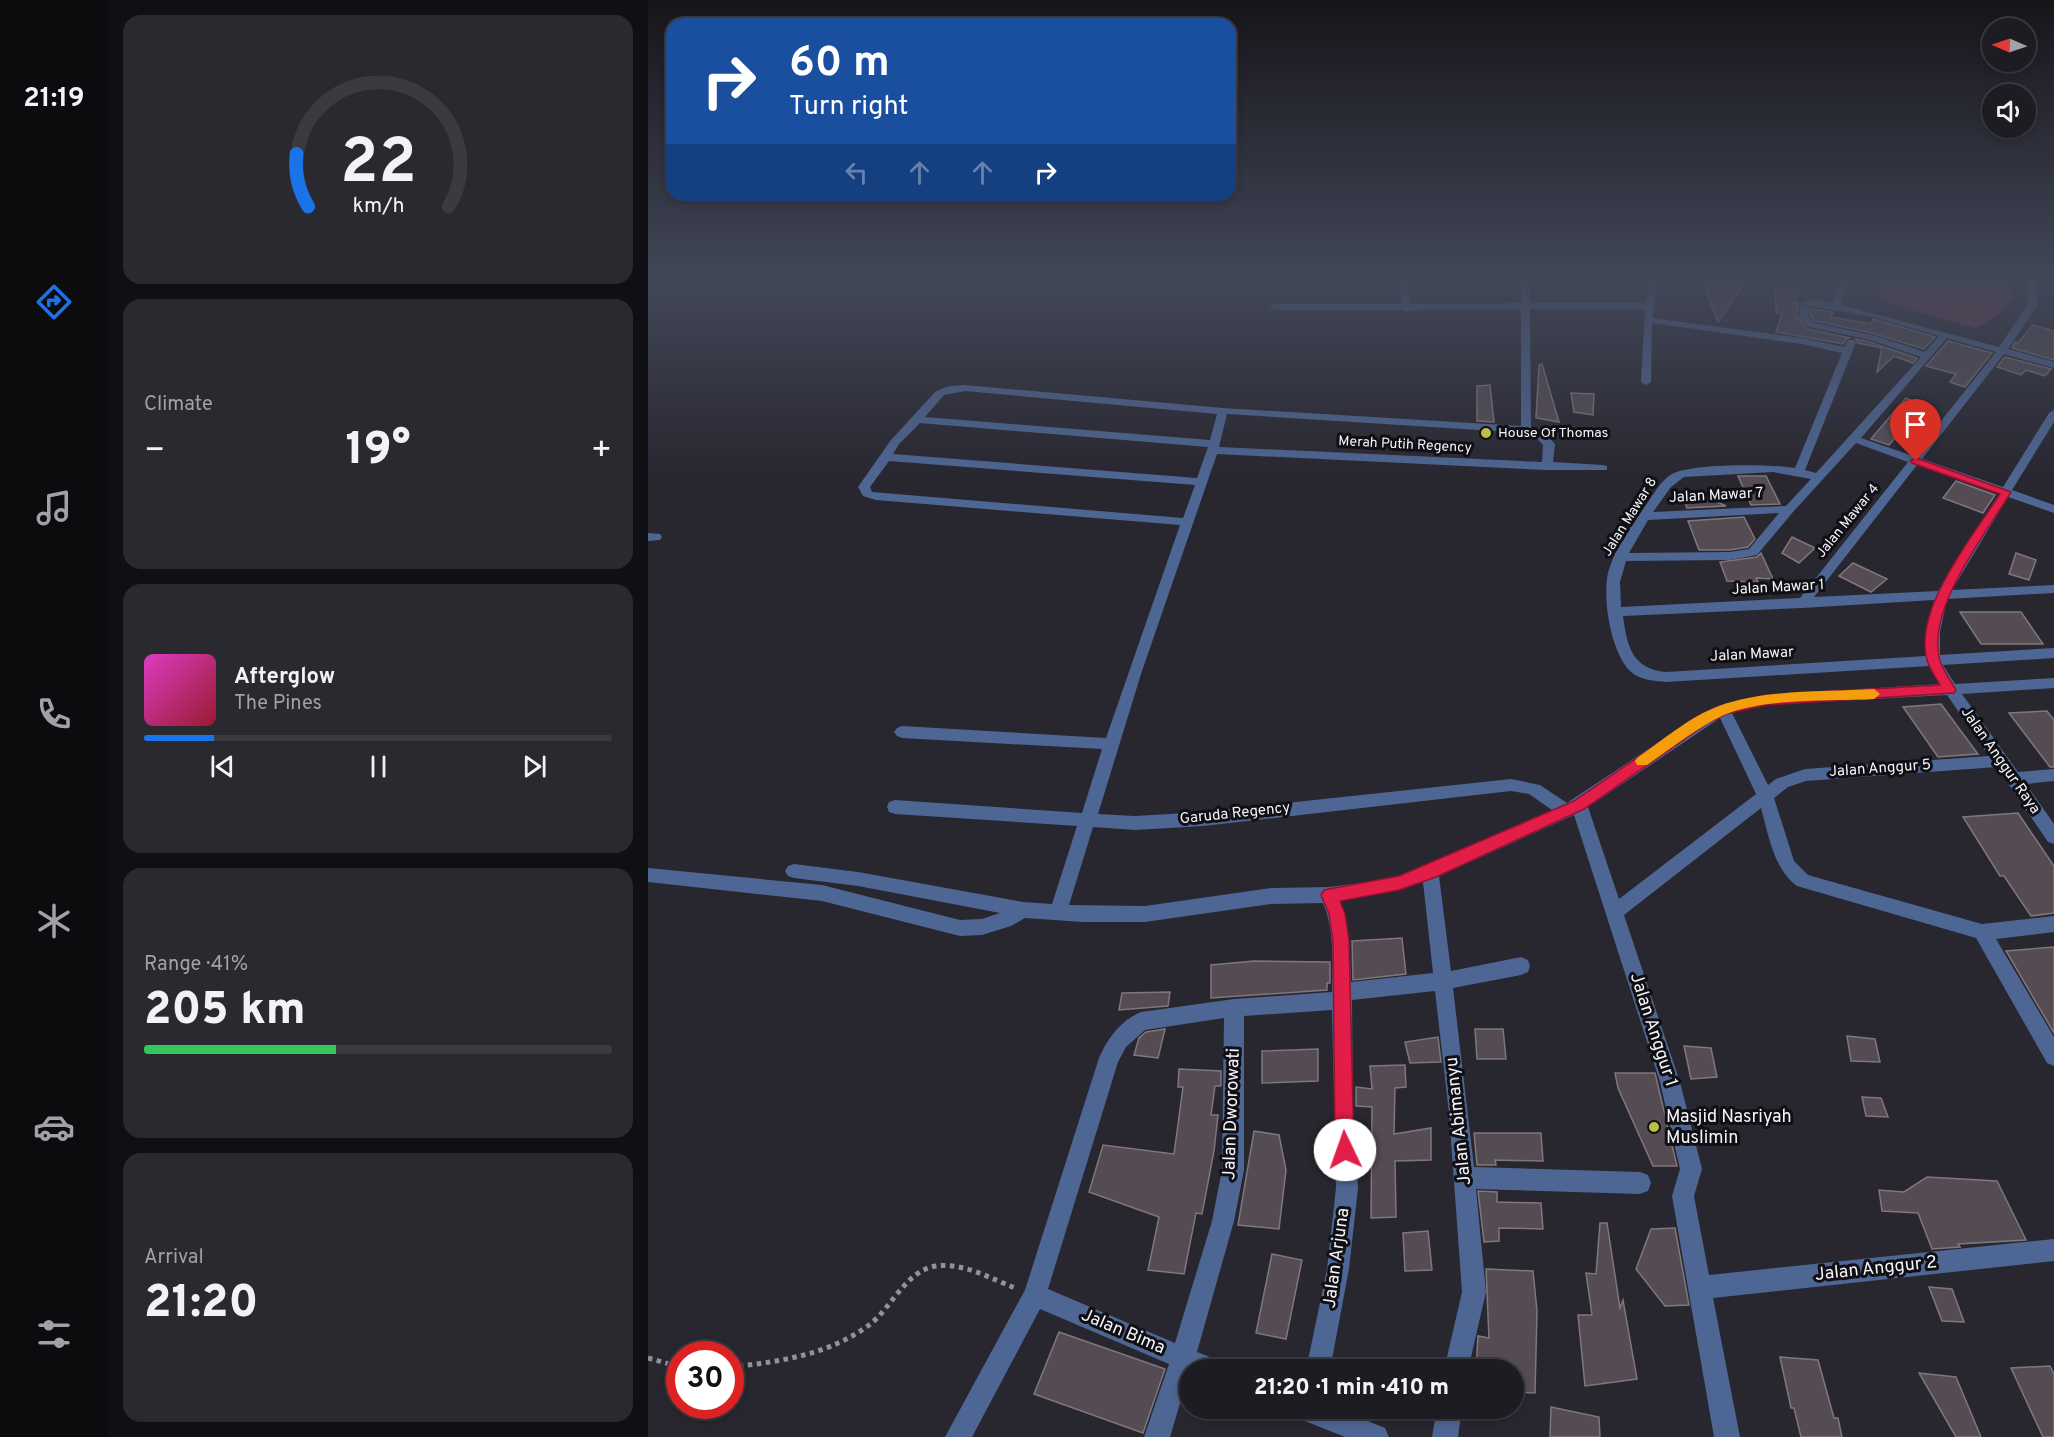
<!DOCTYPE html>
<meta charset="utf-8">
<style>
:root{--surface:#1e1c23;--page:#2b2930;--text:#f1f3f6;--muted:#a1a1a6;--line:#3c3a41;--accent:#1a73e8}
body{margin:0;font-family:Overpass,sans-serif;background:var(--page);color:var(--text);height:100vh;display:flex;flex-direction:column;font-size:22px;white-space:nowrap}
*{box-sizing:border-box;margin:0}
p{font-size:20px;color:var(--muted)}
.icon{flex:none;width:33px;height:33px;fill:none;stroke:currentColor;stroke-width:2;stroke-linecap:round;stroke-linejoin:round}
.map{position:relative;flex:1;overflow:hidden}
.side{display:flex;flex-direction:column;gap:15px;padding:15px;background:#100f13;width:540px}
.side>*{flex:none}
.hud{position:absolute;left:18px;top:18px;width:570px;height:183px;border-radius:18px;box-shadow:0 3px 9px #0003,0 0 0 2px var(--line);background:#1a4fa0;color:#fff;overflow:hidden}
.needle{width:39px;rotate:272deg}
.controls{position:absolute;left:1334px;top:18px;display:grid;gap:12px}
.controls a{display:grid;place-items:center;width:54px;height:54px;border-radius:50%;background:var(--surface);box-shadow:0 3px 9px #0003,0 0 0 2px var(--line);font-size:30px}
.speed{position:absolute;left:18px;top:1341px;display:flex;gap:12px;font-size:30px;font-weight:700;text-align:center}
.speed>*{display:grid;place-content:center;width:78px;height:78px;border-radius:50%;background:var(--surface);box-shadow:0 3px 9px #0003,0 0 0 2px var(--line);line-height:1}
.speed .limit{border:9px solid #d22;background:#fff;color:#111}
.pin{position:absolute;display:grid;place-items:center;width:51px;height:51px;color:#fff;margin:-62px -26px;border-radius:50% 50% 50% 0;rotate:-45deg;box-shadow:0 0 6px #0007}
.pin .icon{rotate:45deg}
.me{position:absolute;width:66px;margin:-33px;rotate:357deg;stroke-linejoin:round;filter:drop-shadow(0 0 4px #0008)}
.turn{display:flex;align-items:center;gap:21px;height:126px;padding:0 24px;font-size:27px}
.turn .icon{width:78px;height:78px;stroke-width:2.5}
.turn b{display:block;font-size:42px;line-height:51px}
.lanes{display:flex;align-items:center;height:57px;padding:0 24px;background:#0003;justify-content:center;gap:30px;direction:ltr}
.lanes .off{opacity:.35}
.big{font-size:45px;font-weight:800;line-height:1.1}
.side .widget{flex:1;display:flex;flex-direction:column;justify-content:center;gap:9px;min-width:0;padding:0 21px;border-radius:18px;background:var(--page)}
.side .dial{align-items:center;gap:0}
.dial svg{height:156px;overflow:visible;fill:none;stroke:var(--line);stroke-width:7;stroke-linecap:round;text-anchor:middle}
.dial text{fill:var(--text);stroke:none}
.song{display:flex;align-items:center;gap:18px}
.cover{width:72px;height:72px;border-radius:9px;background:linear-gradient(135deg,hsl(310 70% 55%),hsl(350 70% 35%))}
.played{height:6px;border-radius:3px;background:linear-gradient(90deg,var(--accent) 15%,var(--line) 15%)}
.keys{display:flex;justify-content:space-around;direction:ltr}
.heat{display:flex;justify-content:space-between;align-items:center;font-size:33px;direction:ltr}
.charge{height:9px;border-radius:4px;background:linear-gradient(90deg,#34c759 41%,var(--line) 0)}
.trip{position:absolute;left:531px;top:1359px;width:345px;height:60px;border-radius:30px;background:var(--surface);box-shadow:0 3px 9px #0003,0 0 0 2px var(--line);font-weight:800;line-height:60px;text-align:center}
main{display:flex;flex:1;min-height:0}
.tabs{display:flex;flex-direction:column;width:108px;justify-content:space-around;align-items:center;background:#0c0b0e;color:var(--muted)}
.tabs .icon{width:42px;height:42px}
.tabs .selected{color:var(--accent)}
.tabs b{font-size:27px;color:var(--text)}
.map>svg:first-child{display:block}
.green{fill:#753646}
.building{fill:#554c53;stroke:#80767e;stroke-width:1.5}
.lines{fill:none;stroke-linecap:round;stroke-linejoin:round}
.path{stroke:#929098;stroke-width:5;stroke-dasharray:4.5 4.5;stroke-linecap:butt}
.minor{fill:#4e6693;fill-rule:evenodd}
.route{fill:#e11d48;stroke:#92132f;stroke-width:1.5}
.slow{fill:#f59e0b}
.poi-dot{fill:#bebe42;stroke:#100f14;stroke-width:2}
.labels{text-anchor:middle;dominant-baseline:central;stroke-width:6;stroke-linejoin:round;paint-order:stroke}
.far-poi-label{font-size:14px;fill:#f5f4fa;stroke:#100f14;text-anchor:start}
.far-street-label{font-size:14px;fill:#f5f4fa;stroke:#100f14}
.street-label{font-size:15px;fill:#f5f4fa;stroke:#100f14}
.near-street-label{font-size:18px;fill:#f5f4fa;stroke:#100f14}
.near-poi-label{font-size:18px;fill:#f5f4fa;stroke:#100f14;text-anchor:start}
</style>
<main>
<nav class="tabs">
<b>21:19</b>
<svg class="icon selected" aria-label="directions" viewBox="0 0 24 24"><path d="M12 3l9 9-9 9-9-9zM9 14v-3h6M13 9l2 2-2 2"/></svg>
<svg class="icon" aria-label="music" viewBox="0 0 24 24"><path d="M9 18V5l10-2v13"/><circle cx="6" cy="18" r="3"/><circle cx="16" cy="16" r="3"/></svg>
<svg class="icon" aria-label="phone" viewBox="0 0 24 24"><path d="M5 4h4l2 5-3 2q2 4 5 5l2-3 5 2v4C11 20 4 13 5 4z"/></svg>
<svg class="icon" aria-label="climate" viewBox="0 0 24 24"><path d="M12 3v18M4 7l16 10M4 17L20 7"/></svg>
<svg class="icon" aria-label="car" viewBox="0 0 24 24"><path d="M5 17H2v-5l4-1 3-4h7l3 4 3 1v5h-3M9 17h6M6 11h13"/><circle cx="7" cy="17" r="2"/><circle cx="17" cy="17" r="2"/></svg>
<svg class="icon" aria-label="filters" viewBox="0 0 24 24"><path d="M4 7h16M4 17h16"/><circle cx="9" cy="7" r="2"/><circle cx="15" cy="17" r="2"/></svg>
</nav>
<section class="side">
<div class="widget dial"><svg viewBox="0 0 100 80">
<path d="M14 69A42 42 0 1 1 86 69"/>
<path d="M14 69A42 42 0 0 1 8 42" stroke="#1a73e8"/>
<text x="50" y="56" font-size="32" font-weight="700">22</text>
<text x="50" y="72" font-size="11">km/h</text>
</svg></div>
<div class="widget"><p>Climate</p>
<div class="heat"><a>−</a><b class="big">19°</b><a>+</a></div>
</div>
<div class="widget">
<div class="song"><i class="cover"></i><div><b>Afterglow</b><p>The Pines</p></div></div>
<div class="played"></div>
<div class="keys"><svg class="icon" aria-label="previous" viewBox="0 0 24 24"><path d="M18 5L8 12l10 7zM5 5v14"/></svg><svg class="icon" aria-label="pause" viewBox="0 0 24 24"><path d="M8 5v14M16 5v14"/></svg><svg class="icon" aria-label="next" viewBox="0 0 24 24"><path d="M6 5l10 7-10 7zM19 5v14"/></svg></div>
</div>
<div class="widget"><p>Range · 41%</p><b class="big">205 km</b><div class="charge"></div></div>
<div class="widget"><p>Arrival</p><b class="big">21:20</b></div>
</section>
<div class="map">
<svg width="1406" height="1437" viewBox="0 0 1406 1437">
<rect width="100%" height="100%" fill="#28262f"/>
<path class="green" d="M1349,280l10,5 8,9c-10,17 -23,26 -40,34l-94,-27 -4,-20z"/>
<g class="building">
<polygon points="1054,280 1099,280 1070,322"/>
<polygon points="1128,287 1151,290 1147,303 1151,303 1148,317 1160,329 1202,338 1198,339 1195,344 1128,332 1134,314 1128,313"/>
<polygon points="1163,309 1185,312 1183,317 1223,324 1225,319 1287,337 1276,349 1224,333 1168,321 1162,316"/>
<polygon points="1385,325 1406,331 1406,360 1364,348 1367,342 1370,343"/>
<polygon points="1208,339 1218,341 1269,358 1265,363 1246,356 1229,372 1234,348 1210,343"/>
<polygon points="1300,341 1344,353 1317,387 1302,382 1308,374 1278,366"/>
<polygon points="1357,357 1403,369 1397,376 1378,370 1373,375 1349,367"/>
<polygon points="894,364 911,422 888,418 891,365"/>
<polygon points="842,385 846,422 829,421 829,386"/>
<polygon points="923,393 946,394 945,415 926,412"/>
<polygon points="1258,398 1275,405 1241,445 1223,439"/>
<polygon points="1090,476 1118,476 1132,504 1103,505"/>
<polygon points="1308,481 1347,495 1335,513 1295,498"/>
<polygon points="1056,496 1078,506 1039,508 1035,497"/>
<polygon points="1096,517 1107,539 1100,547 1082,550 1051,550 1040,521"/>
<polygon points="1144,537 1167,548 1151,563 1134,553"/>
<polygon points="1113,553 1125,579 1108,578 1110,582 1079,581 1072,562 1109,557"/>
<polygon points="1368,553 1388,560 1381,580 1361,574"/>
<polygon points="1205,563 1239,579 1223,592 1191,576"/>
<polygon points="1312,612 1373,612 1395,644 1333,644"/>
<polygon points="1293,704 1330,754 1290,757 1255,707"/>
<polygon points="1399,711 1406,720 1406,767 1402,767 1361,713"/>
<polygon points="1370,813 1406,866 1406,913 1383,916 1356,876 1352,876 1315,817"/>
<polygon points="754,938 758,974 705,980 704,941"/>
<polygon points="1406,947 1406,1033 1358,951"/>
<polygon points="606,961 682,962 682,983 679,983 679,990 563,998 563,965"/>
<polygon points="522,992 520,1006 471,1010 474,993"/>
<polygon points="517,1029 510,1058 486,1055 491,1038 498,1032"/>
<polygon points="827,1029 855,1029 858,1059 829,1059"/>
<polygon points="1199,1036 1227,1039 1232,1062 1203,1061"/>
<polygon points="790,1037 793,1062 762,1063 757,1042"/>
<polygon points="1036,1046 1063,1048 1069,1077 1043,1079"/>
<polygon points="670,1049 670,1081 614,1083 614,1051"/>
<polygon points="757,1065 758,1087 747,1088 746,1134 783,1128 783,1160 747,1161 748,1217 723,1218 724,1107 708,1106 708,1087 724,1089 722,1066"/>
<polygon points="531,1069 573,1071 573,1086 567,1086 563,1115 570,1115 566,1151 554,1214 548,1213 536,1274 500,1270 511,1217 441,1192 455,1145 526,1154 535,1087 530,1087"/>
<polygon points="967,1073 1007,1073 1029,1166 1005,1166 970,1088"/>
<polygon points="1214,1097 1233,1098 1240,1117 1218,1116"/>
<polygon points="606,1131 631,1135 638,1170 631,1229 590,1225"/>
<polygon points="826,1133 893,1133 895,1161 847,1160 848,1165 829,1165"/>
<polygon points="1279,1177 1349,1181 1378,1240 1310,1244 1312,1247 1284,1249 1270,1213 1234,1211 1231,1190 1256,1192"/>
<polygon points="830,1191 849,1192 849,1202 893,1203 895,1229 851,1228 851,1241 836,1242"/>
<polygon points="952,1223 959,1223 972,1308 975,1300 989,1379 937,1386 930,1315 944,1315 938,1273 948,1274"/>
<polygon points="1027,1228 1041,1305 1017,1306 988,1269 1003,1229"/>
<polygon points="780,1231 784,1270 757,1271 755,1233"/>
<polygon points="624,1254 654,1260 638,1339 608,1333"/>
<polygon points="838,1269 885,1271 889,1311 887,1393 866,1392 866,1370 828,1370 830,1336 841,1338"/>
<polygon points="1281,1287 1304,1289 1316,1322 1294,1321"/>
<polygon points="411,1332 517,1369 495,1433 386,1394"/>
<polygon points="1132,1357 1170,1360 1186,1418 1190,1418 1194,1437 1153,1437 1146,1408 1143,1408"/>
<polygon points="1402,1366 1406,1374 1406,1437 1395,1437 1363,1368"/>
<polygon points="1271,1373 1308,1377 1333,1437 1308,1437"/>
<polygon points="903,1407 951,1417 952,1437 902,1437"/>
</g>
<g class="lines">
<g class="path">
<polyline points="0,1358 32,1367"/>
<path d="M82,1367c48,-5 99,-12 139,-42 22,-16 37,-55 67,-59 26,-4 56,13 79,22"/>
</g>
<g class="minor">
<path d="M750,280h8l5,24 110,-1v-23h8l1,23h116l5,-23h8l-7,38 150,20 42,9 4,-7h6l2,2 -51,128 11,3 105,-116 -54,-18 -58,-12 -11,-9 4,-17 17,-1 13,3 7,-23h8l-6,25 158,42 29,-43v-24h8l2,24 -30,45 46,13v6l-50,-14 -82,105 81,28 46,-74 5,-3v12l-42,68 42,15v8l-46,-16 -56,93 102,-5v8l-107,6 -7,33v23l114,-7v10l-111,7 12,19 99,-6v10l-92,6 56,78 36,-3v12l-28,3 28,40v20l-6,-2 -51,-75 -191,14 -18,6 -14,11 20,63 14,14 174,49 72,-8v16l-58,7 58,98v29l-7,-3 -71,-125 -179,-52c-24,-18 -28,-50 -36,-78l-137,107 56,167 22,87 -8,27 15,79 345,-36v22l-341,37 27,139h-26l-42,-241 8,-27 -20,-87 -86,-267 -135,61 12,95 70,-14 7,3 2,6 -2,6 -7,3 -68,13 21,179 166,5 8,3 3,8 -3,8 -8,3 -164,-5 10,103 -18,78h-24l18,-78 -13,-179 -14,-122 -83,9 1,112 5,76 -9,81 -19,101h-24l21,-101 9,-81 -4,-178 -88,6v154l-10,51 -37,131 23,9 3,9h-33l-20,67h-26l25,-73 -129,-55 -68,128h-27l80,-147 74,-232c8,-19 22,-38 42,-46l93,-13 98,-7c0,-30 3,-61 -9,-89l-52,1 -126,18h-62l-58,-4 -14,8 -29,9 -22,1 -138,-35 -174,-19v-14l174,17 138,35 22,-1 18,-6 -142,-27 -64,-8 -6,-2 -3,-5 3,-5 6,-2 64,8 165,30 29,2 25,-78 -182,-12 -6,-2 -2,-5 2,-5 6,-2 187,13 20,-64 -200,-11 -5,-2 -3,-4 3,-4 5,-2 204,12 74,-213 -304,-25 -13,-4 -5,-9 33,-47 45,-49 14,-5 15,-1 258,23 298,18v-117l-110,1 -4,2 -4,-2h-129l-5,-3 5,-3h128zM1161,306l64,11 66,19 -14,16 -53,-17 -57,-12 -7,-6zM882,309h115l-4,73 5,3 5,-3 1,-59 150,21 40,9 -47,115c-24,-4 -103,-5 -123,6 -11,6 -19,21 -26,31 -14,20 -32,44 -38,68 -6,25 3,81 23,99 9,8 24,9 35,10l263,-16 11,18 -174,11 -48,11 -20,10 -131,87 -27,-18 -29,-6 -308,33 -68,4 -37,-2 43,-140 76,-220 329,16h61v-4l-4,-1 -50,-3 2,-18 -13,-14 -11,-2zM1299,338l49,14 -83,104 -52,-18zM317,391l252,23 -7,26 -285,-23 19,-22zM579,414l299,19 8,2 9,10 -1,17 -323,-15zM272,423l288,24 -11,31 -304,-24 6,-10zM1208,443l52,19 -108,136 -179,9 -1,-25 6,-21 104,-1 27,-5 36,-43zM241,461l306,24 -12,33 -311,-26 -2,-5zM1269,465l82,29 -61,97 -124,6zM1125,472l38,7 -25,27 -133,6 18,-25 13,-10zM1131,513l-30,36 -19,3 -101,1 19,-33zM1286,600l-8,32v24l-260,16c-34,-3 -39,-26 -43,-56l179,-8zM1299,695l42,61 -184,13 -29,10 -8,6 -36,-72 34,-8zM1072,718l36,76 -137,105 -31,-92zM863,791l18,3 23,16 -128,57 -25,9 -32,6 -38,5 -58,1 -126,18 -76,-1 24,-78 42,3 68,-4zM775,882l10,91 -82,9c-1,-27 0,-55 -11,-81l59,-11zM576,1018l-2,152 -10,51 -37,122 -127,-54 70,-227 8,-15 19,-17z"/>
<polygon points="0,533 12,534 14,537 12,540 0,541"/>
<polygon points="644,1408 688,1408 737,1428 741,1437 697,1437 647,1417"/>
<polygon points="789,1408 814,1408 810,1437 784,1437"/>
</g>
</g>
<linearGradient id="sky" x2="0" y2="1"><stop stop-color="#16151a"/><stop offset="0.58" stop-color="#424758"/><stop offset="1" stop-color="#424758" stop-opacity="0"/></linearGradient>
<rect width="1406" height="481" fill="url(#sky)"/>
<path class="route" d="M1268,458l95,34c-26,43 -86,118 -71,169 3,9 11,20 16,29l-2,3 -188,12 -40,9 -18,9 -124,86 -148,68 -37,13 -59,11 5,13 4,27 5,209 -3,7 -6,3 -7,-3 -3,-7 -2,-209 -4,-27 -8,-19 3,-5 75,-14 175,-75 124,-85 25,-11 43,-10 174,-10c-4,-7 -10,-16 -13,-25 -14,-51 46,-124 73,-166l-88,-31 -2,-2z"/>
<path class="slow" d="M1226,689l6,5 -6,5c-42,2 -113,-1 -150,16 -28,13 -52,33 -77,50h-10l-2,-4 2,-3c26,-18 52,-41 82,-52 45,-17 107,-14 155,-17z"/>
<g class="poi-dot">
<circle cx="838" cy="433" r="6"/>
<circle cx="1006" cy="1127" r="6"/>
</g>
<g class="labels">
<g class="far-poi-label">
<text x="850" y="433">House Of Thomas</text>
</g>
<g class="far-street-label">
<text transform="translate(757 445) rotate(3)">Merah Putih Regency</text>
<text transform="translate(982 517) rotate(-58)">Jalan Mawar 8</text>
<text transform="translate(1200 521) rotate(-51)">Jalan Mawar 4</text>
</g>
<g class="street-label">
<text transform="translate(1068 496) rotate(-3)">Jalan Mawar 7</text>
<text transform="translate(1130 588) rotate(-3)">Jalan Mawar 1</text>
<text transform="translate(1104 655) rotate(-3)">Jalan Mawar</text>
<text transform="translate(1352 761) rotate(55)">Jalan Anggur Raya</text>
<text transform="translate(1232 769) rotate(-4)">Jalan Anggur 5</text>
<text transform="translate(587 814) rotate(-6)">Garuda Regency</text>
</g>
<g class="near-street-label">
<text transform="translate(1005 1030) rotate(72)">Jalan Anggur 1</text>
<text transform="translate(584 1114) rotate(-88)">Jalan Dworowati</text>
<text transform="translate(811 1121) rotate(-96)">Jalan Abimanyu</text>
<text transform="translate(689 1258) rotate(-82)">Jalan Arjuna</text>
<text transform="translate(1228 1269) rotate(-6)">Jalan Anggur 2</text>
<text transform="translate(475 1332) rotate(23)">Jalan Bima</text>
</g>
<g class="near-poi-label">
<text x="1018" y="1117">Masjid Nasriyah<tspan x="1018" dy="21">Muslimin</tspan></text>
</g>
</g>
</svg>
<div class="controls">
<a><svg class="needle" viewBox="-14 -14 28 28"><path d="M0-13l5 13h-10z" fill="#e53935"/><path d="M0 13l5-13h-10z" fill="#a1a1a6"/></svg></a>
<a><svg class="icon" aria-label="sound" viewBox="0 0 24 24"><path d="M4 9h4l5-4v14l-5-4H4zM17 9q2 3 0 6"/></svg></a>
</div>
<div class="speed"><div class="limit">30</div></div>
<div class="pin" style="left:1268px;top:461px;background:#d93025"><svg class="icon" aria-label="arrive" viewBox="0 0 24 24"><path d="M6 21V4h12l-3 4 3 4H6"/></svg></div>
<svg class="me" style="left:697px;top:1150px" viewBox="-20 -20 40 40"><circle r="19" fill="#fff"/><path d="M0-13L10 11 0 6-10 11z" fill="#e11d48"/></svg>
<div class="trip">21:20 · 1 min · 410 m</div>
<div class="hud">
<div class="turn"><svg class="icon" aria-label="right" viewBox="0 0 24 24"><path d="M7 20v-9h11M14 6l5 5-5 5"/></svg><div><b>60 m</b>Turn right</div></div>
<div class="lanes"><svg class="icon off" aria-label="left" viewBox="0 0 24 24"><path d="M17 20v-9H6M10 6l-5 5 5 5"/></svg><svg class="icon off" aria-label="ahead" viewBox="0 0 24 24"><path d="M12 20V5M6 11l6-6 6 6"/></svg><svg class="icon off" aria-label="ahead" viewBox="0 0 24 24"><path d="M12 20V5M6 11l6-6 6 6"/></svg><svg class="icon" aria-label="right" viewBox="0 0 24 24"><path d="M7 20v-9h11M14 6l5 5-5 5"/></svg></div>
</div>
</div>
</main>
